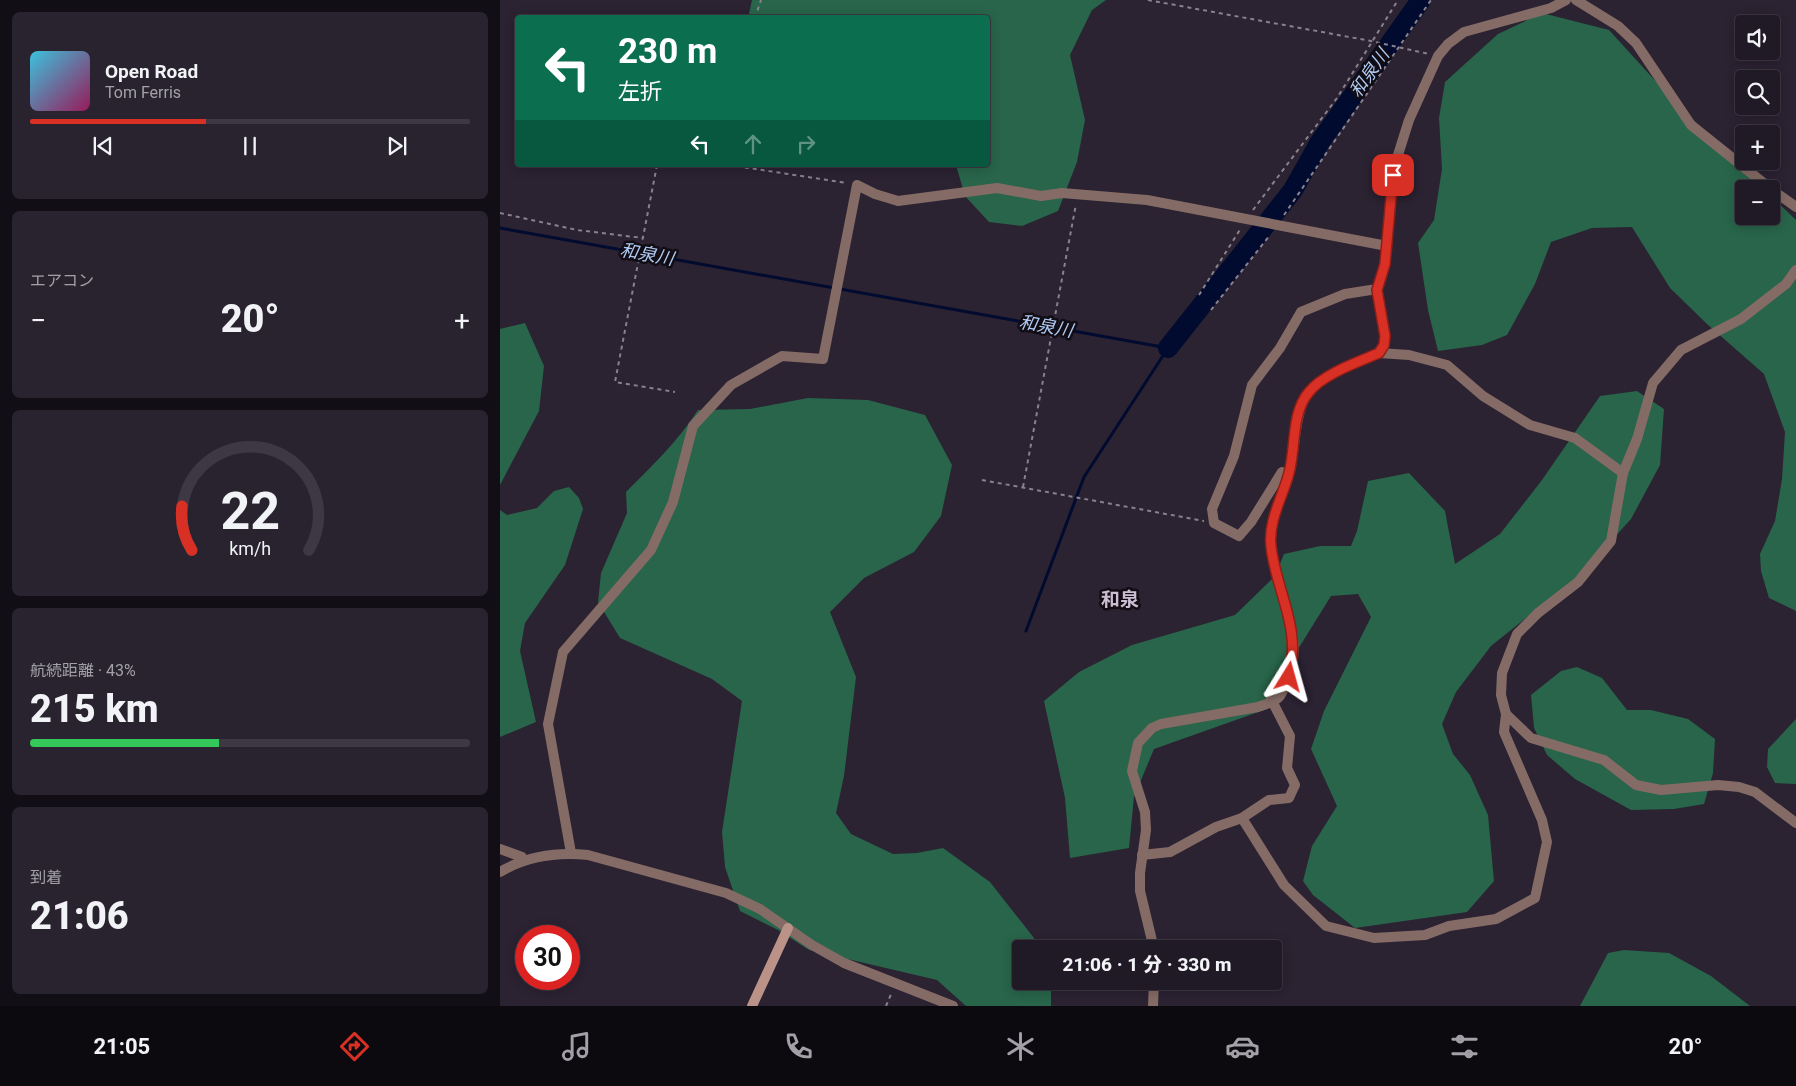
<!DOCTYPE html>
<html lang="ja">
<meta charset="utf-8">
<style>
:root{--surface:#201a26;--page:#28232e;--text:#f1f3f6;--muted:#a2a1a7;--line:#3d3843;--accent:#d93025}
body{margin:0;font-family:Roboto,"Noto Sans JP",sans-serif;background:var(--page);color:var(--text);height:100vh;display:flex;flex-direction:column;font-size:19px;white-space:nowrap}
*{box-sizing:border-box;margin:0}
p{font-size:16px;color:var(--muted)}
.icon{flex:none;width:28px;height:28px;fill:none;stroke:currentColor;stroke-width:2;stroke-linecap:round;stroke-linejoin:round}
.map{position:relative;flex:1;overflow:hidden}
.drawer{display:flex;flex-direction:column;gap:12px;padding:12px;background:#120e15;width:500px}
.drawer>*{flex:none}
.banner{position:absolute;left:15px;top:15px;width:475px;height:152px;border-radius:5px;box-shadow:0 2px 12px #0003,0 0 0 1px var(--line);background:#0b6e4f;color:#fff;overflow:hidden}
.tools{position:absolute;left:1235px;top:15px;display:grid;gap:10px}
.tools a{display:grid;place-items:center;width:45px;height:45px;border-radius:5px;background:var(--surface);box-shadow:0 2px 12px #0003,0 0 0 1px var(--line);font-size:25px}
.speed{position:absolute;left:15px;top:925px;display:flex;gap:10px;font-size:25px;font-weight:700;text-align:center}
.speed>*{display:grid;place-content:center;width:65px;height:65px;border-radius:50%;background:var(--surface);box-shadow:0 2px 12px #0003,0 0 0 1px var(--line);line-height:1}
.speed .limit{border:8px solid #d22;background:#fff;color:#111}
.pin{position:absolute;display:grid;place-items:center;width:42px;height:42px;color:#fff;margin:-21px;border-radius:10px;box-shadow:0 2px 8px #0006}
.me{position:absolute;width:55px;margin:-28px;rotate:8deg;stroke-linejoin:round;filter:drop-shadow(0 0 4px #0008)}
.turn{display:flex;align-items:center;gap:18px;height:105px;padding:0 20px;font-size:22px}
.turn .icon{width:65px;height:65px;stroke-width:2.5}
.turn b{display:block;font-size:35px;line-height:42px}
.lanes{display:flex;align-items:center;height:48px;padding:0 20px;background:#0003;justify-content:center;gap:25px;direction:ltr}
.lanes .off{opacity:.35}
.big{font-size:38px;font-weight:800;line-height:1.1}
.drawer .widget{flex:1;display:flex;flex-direction:column;justify-content:center;gap:8px;min-width:0;padding:0 18px;border-radius:8px;background:var(--page)}
.drawer .dial{align-items:center;gap:0}
.dial svg{height:130px;overflow:visible;fill:none;stroke:var(--line);stroke-width:7;stroke-linecap:round;text-anchor:middle}
.dial text{fill:var(--text);stroke:none}
.song{display:flex;align-items:center;gap:15px}
.cover{width:60px;height:60px;border-radius:8px;background:linear-gradient(135deg,hsl(190 70% 55%),hsl(330 70% 35%))}
.played{height:5px;border-radius:2px;background:linear-gradient(90deg,var(--accent) 40%,var(--line) 40%)}
.keys{display:flex;justify-content:space-around;direction:ltr}
.heat{display:flex;justify-content:space-between;align-items:center;font-size:28px;direction:ltr}
.charge{height:8px;border-radius:4px;background:linear-gradient(90deg,#34c759 43%,var(--line) 0)}
.trip{position:absolute;left:512px;top:940px;width:270px;height:50px;border-radius:5px;background:var(--surface);box-shadow:0 2px 12px #0003,0 0 0 1px var(--line);font-weight:800;line-height:50px;text-align:center}
.menu{display:flex;height:80px;justify-content:space-around;align-items:center;background:#0d0a0f;color:var(--muted)}
.menu .icon{width:35px;height:35px}
.menu .active{color:var(--accent)}
.menu b{font-size:22px;color:var(--text)}
main{display:flex;flex:1;min-height:0}
.map>svg:first-child{display:block}
.forest{fill:#28654a}
.lines{fill:none;stroke-linecap:round;stroke-linejoin:round}
.stream{stroke:#000b2f;stroke-width:3}
.river{stroke:#000b2f;stroke-width:20}
.path{stroke:#89828e;stroke-width:2;stroke-dasharray:4 4;stroke-linecap:butt}
.street{stroke:#856b65;stroke-width:10}
.secondary{stroke:#bb9288;stroke-width:10}
.route-casing{stroke:#8d1f18;stroke-width:12}
.route{stroke:#d93025;stroke-width:9}
.labels{text-anchor:middle;dominant-baseline:central;stroke-width:5;stroke-linejoin:round;paint-order:stroke}
.water-label{font-size:18px;font-style:italic;fill:#aecaf2;stroke:#120d14}
.quarter-label{font-size:19px;font-weight:bold;fill:#cabed2;stroke:#120d14}
</style>
<main>
<section class="drawer">
<div class="widget">
<div class="song"><i class="cover"></i><div><b>Open Road</b><p>Tom Ferris</p></div></div>
<div class="played"></div>
<div class="keys"><svg class="icon" aria-label="previous" viewBox="0 0 24 24"><path d="M18 5L8 12l10 7zM5 5v14"/></svg><svg class="icon" aria-label="pause" viewBox="0 0 24 24"><path d="M8 5v14M16 5v14"/></svg><svg class="icon" aria-label="next" viewBox="0 0 24 24"><path d="M6 5l10 7-10 7zM19 5v14"/></svg></div>
</div>
<div class="widget"><p>エアコン</p>
<div class="heat"><a>−</a><b class="big">20°</b><a>+</a></div>
</div>
<div class="widget dial"><svg viewBox="0 0 100 80">
<path d="M14 69A42 42 0 1 1 86 69"/>
<path d="M14 69A42 42 0 0 1 8 42" stroke="#d93025"/>
<text x="50" y="56" font-size="32" font-weight="700">22</text>
<text x="50" y="72" font-size="11">km/h</text>
</svg></div>
<div class="widget"><p>航続距離 · 43%</p><b class="big">215 km</b><div class="charge"></div></div>
<div class="widget"><p>到着</p><b class="big">21:06</b></div>
</section>
<div class="map">
<svg width="1296" height="1006" viewBox="0 0 1296 1006">
<rect width="100%" height="100%" fill="#2b2232"/>
<g class="forest">
<polygon points="252,0 606,0 592,10 570,55 585,120 577,162 558,211 522,226 489,222 465,196 456,165 488,165 488,18 248,18"/>
<polygon points="1042,13 1109,30 1171,98 1264,189 1244,189 1244,216 1271,216 1271,196 1296,220 1296,611 1269,598 1261,571 1260,554 1275,521 1282,479 1285,432 1264,374 1207,324 1170,288 1132,227 1092,228 1051,242 1035,284 1007,335 982,345 938,351 928,310 918,243 934,220 942,169 939,118 945,82 998,34"/>
<polygon points="25,323 44,366 39,411 0,485 0,329"/>
<polygon points="1137,391 1164,409 1160,465 1131,519 1081,574 991,646 956,692 942,724 953,754 970,775 988,815 994,881 967,912 855,928 813,895 803,881 812,846 837,806 811,749 824,711 871,617 858,594 831,596 782,675 767,709 654,749 634,797 629,848 570,858 565,798 544,701 579,672 632,645 735,615 775,576 784,554 820,546 851,546 857,531 868,481 909,473 945,511 955,564 1000,534 1042,480 1100,396"/>
<path d="M308,398l60,2 57,15 27,50 -11,51 -27,36 -50,26 -34,34 26,65 -12,99 -8,37 15,21 42,20 24,-1 26,-5 47,34 44,56 4,11h-17v32h30v25h-85l-29,-26 -128,-30 -31,-20 -38,-19 -15,-44 -3,-35 20,-131 -30,-22 -92,-41 -22,-36 3,-29 26,-60 -1,-21c26,-26 52,-51 72,-82l52,-1z"/>
<polygon points="69,487 79,498 83,509 65,565 25,623 20,651 36,722 0,737 0,510 7,515 37,508 54,491"/>
<polygon points="1077,667 1102,678 1127,710 1151,710 1188,719 1215,739 1213,773 1204,804 1174,809 1131,810 1075,779 1047,755 1034,728 1031,695 1061,671"/>
<polygon points="1296,719 1296,784 1275,783 1267,767 1268,749"/>
<polygon points="1124,950 1169,953 1211,976 1250,1006 1080,1006 1108,953"/>
</g>
<g class="lines">
<polyline class="stream" points="0,228 668,348 584,477 526,631"/>
<polyline class="river" points="668,348 793,190 820,142 921,0"/>
<g class="path">
<polyline points="648,0 871,41 929,54"/>
<polyline points="255,18 261,0"/>
<polyline points="157,165 115,382 175,392"/>
<polyline points="229,165 347,183"/>
<polyline points="753,210 837,98 898,0"/>
<polyline points="0,213 77,230 143,238"/>
<polyline points="784,215 931,0"/>
<polyline points="699,295 741,228"/>
<polyline points="711,310 770,235"/>
<polyline points="482,480 704,521"/>
<polyline points="523,487 576,204"/>
<polyline points="386,1006 392,992"/>
</g>
<g class="street">
<polyline points="1076,0 1118,26 1136,43 1191,125 1271,189"/>
<polyline points="1271,189 1296,207"/>
<polyline points="879,353 909,355 947,365 983,396 1030,425 1075,438 1123,473 1137,439 1153,383 1181,350 1241,319 1286,284 1296,270"/>
<polyline points="782,472 751,522 739,536 714,523 712,509 734,456 752,385 780,348 801,312 845,294 877,289"/>
<polyline points="1006,714 1031,738 1104,760 1136,785 1161,790 1218,785 1239,787 1255,792 1296,823"/>
<polyline points="742,818 784,885 826,926 874,938 925,935 949,926 996,919 1035,898 1047,842 1042,820 1004,732 1006,714 1001,695 1002,673 1017,634 1038,613 1078,582 1111,541 1123,473"/>
<polyline points="0,849 22,857"/>
<polyline points="71,853 48,724 63,652 151,550 173,502 193,426 231,385 282,356 323,359 357,185 375,194 398,201 497,188 541,196 562,193 647,200 887,246"/>
<polyline points="642,855 670,852 716,827 742,818 769,800 789,798 795,785 787,768 790,736 771,699"/>
<path d="M0,872c27,-16 57,-20 88,-17l138,38 34,16 52,36 32,18 109,43"/>
<path d="M654,949l-14,-58v-18l6,-43 -1,-18 -13,-41 6,-28 14,-15 9,-4 97,-17c7,-3 16,-4 21,-10 3,-3 5,-9 7,-13 23,-49 -13,-93 -15,-140 -2,-25 13,-49 19,-73 5,-22 4,-45 12,-67 9,-26 53,-41 77,-51l5,-8 1,-9 -8,-47 8,-25 8,-89 4,-17 12,-38 29,-64 10,-12 16,-12 87,-24 15,-8"/>
<polyline points="653,1006 654,981"/>
</g>
<polyline class="secondary" points="252,1006 288,928"/>
</g>
<g class="lines">
<g class="route-casing">
<path id="route" d="M789,677c13,-50 -13,-85 -18,-131 -3,-25 12,-50 18,-73 7,-26 2,-60 20,-81 14,-18 49,-30 70,-39l5,-8 1,-9 -8,-46 8,-26 8,-89"/>
</g>
<use href="#route" class="route"/>
</g>
<g class="labels">
<g class="water-label">
<text transform="translate(869 73) rotate(-55)">和泉川</text>
<text transform="translate(147 254) rotate(10)">和泉川</text>
<text transform="translate(546 326) rotate(10)">和泉川</text>
</g>
<g class="quarter-label">
<text x="620" y="599">和泉</text>
</g>
</g>
</svg>
<div class="tools">
<a><svg class="icon" aria-label="sound" viewBox="0 0 24 24"><path d="M4 9h4l5-4v14l-5-4H4zM17 9q2 3 0 6"/></svg></a>
<a><svg class="icon" aria-label="search" viewBox="0 0 24 24"><circle cx="10" cy="10" r="6"/><path d="M15 15l6 6"/></svg></a>
<a>+</a>
<a>−</a>
</div>
<div class="speed"><div class="limit">30</div></div>
<div class="pin" style="left:893px;top:175px;background:#d93025"><svg class="icon" aria-label="arrive" viewBox="0 0 24 24"><path d="M6 21V4h12l-3 4 3 4H6"/></svg></div>
<svg class="me" style="left:789px;top:677px" viewBox="-20 -20 40 40"><path d="M0-17L14 15 0 8-14 15z" fill="#d93025" stroke="#fff" stroke-width="4"/></svg>
<div class="trip">21:06 · 1 分 · 330 m</div>
<div class="banner">
<div class="turn"><svg class="icon" aria-label="left" viewBox="0 0 24 24"><path d="M17 20v-9H6M10 6l-5 5 5 5"/></svg><div><b>230 m</b>左折</div></div>
<div class="lanes"><svg class="icon" aria-label="left" viewBox="0 0 24 24"><path d="M17 20v-9H6M10 6l-5 5 5 5"/></svg><svg class="icon off" aria-label="ahead" viewBox="0 0 24 24"><path d="M12 20V5M6 11l6-6 6 6"/></svg><svg class="icon off" aria-label="right" viewBox="0 0 24 24"><path d="M7 20v-9h11M14 6l5 5-5 5"/></svg></div>
</div>
</div>
</main>
<nav class="menu">
<b>21:05</b>
<svg class="icon active" aria-label="directions" viewBox="0 0 24 24"><path d="M12 3l9 9-9 9-9-9zM9 14v-3h6M13 9l2 2-2 2"/></svg>
<svg class="icon" aria-label="music" viewBox="0 0 24 24"><path d="M9 18V5l10-2v13"/><circle cx="6" cy="18" r="3"/><circle cx="16" cy="16" r="3"/></svg>
<svg class="icon" aria-label="phone" viewBox="0 0 24 24"><path d="M5 4h4l2 5-3 2q2 4 5 5l2-3 5 2v4C11 20 4 13 5 4z"/></svg>
<svg class="icon" aria-label="climate" viewBox="0 0 24 24"><path d="M12 3v18M4 7l16 10M4 17L20 7"/></svg>
<svg class="icon" aria-label="car" viewBox="0 0 24 24"><path d="M5 17H2v-5l4-1 3-4h7l3 4 3 1v5h-3M9 17h6M6 11h13"/><circle cx="7" cy="17" r="2"/><circle cx="17" cy="17" r="2"/></svg>
<svg class="icon" aria-label="filters" viewBox="0 0 24 24"><path d="M4 7h16M4 17h16"/><circle cx="9" cy="7" r="2"/><circle cx="15" cy="17" r="2"/></svg>
<b>20°</b>
</nav>
